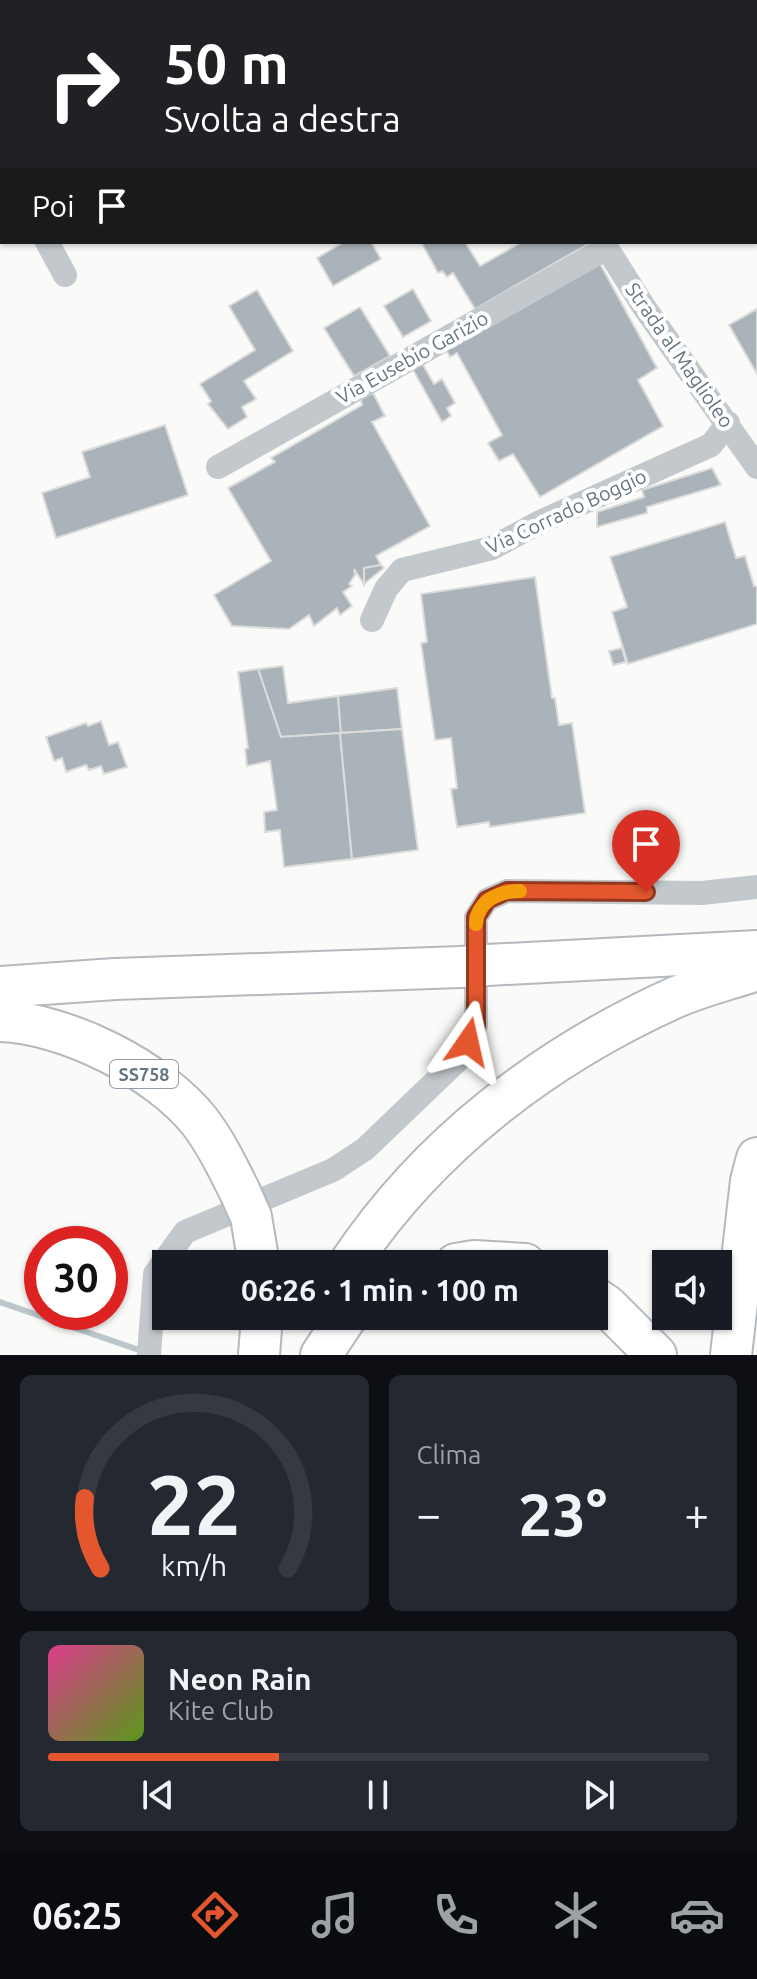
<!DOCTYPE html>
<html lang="it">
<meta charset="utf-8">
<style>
:root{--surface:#171b24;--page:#242831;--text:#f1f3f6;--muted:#9ea1a6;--line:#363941;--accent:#e4572e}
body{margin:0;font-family:Ubuntu,sans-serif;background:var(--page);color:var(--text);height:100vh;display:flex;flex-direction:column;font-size:30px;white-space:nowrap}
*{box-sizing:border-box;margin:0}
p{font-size:26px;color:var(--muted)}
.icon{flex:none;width:44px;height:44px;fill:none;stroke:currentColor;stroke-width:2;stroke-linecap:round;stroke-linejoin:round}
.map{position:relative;height:1355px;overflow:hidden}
.panel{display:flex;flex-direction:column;gap:20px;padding:20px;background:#0d0f14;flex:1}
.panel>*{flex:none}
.guide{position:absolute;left:0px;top:0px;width:758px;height:244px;box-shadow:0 2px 6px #0004;background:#202124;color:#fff;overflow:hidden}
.fabs{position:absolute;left:652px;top:1250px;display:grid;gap:16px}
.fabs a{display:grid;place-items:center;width:80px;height:80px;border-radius:0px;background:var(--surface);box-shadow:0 2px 6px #0004;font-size:40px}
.speed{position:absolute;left:24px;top:1226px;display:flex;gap:16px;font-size:40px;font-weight:700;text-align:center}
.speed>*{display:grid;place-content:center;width:104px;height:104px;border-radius:50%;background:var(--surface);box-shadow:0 2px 6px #0004;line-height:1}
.speed .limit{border:12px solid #d22;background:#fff;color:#111}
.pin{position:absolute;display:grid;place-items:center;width:68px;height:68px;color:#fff;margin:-82px -34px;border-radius:50% 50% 50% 0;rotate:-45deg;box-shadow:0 0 8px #0007}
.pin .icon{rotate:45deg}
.me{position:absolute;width:88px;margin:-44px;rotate:11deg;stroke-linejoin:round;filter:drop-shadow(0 0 6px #0008)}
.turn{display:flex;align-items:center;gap:28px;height:168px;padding:0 32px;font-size:36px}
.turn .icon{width:104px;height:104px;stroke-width:2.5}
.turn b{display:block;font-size:56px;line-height:68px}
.then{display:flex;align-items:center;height:76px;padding:0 32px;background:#0003;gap:16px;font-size:30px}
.big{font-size:60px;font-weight:600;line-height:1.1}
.panel .widget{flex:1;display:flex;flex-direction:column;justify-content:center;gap:12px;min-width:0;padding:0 28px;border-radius:12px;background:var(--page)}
.panel .dial{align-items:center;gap:0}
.dial svg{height:208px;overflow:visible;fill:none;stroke:var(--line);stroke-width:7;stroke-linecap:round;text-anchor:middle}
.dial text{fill:var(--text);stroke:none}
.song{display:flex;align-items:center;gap:24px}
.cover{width:96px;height:96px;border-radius:12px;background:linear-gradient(135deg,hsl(330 70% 55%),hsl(90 70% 35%))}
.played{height:8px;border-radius:4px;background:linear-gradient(90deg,var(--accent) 35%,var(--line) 35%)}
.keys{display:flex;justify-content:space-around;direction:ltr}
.heat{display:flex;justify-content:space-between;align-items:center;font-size:44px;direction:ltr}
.panel .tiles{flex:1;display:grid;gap:20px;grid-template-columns:1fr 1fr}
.widget:last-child{grid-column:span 2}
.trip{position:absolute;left:152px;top:1250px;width:456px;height:80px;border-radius:0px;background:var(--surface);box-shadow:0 2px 6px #0004;font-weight:600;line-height:80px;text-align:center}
.tabs{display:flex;height:128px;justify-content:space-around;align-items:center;background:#090b0e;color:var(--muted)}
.tabs .icon{width:56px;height:56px}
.tabs .active{color:var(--accent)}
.tabs b{font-size:36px;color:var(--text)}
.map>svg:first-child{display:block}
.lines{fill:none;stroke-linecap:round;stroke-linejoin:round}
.stream{stroke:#bbc7cb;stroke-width:6}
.building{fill:#aab3b9;stroke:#dcdcda;stroke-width:2}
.trunk-casing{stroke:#b4b9bd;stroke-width:44}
.minor{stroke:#c3c8cc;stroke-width:24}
.trunk{stroke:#fff;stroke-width:40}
.trunk-bridge-casing{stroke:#b4b9bd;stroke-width:44;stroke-linecap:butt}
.trunk-bridge{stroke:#fff;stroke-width:40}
.route-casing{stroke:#94391e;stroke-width:20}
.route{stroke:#e4572e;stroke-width:14}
.slow{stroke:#f59e0b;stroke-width:14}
.labels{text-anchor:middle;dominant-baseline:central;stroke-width:8;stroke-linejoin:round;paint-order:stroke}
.shield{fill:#fff;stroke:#939fa8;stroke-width:2}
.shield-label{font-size:18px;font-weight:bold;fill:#657683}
.street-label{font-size:20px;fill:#657683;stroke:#fff}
</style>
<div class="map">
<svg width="757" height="1355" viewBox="0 0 757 1355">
<rect width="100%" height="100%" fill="#fafaf8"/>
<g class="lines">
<polyline class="stream" points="0,1302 142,1351"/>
</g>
<g class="building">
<polygon points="0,0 49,2 2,2 2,78"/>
<polygon points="320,0 373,0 320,2"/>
<polygon points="563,0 696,0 695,2"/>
<polygon points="344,242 371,242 381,259 333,286 317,258"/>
<polygon points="421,242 465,242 480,266 522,242 586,242 588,244 475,309 453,273 447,277 442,271 438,273"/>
<polygon points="598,260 657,368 638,380 663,426 540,497 513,454 499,461 488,443 502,435 457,353 450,357 445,348"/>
<polygon points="413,289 431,321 403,337 384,306"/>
<polygon points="257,290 293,351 244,381 256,399 242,407 247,417 228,429 208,404 211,401 200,384 255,350 229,306"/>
<polygon points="360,307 390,356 354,376 324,328"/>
<polygon points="757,309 757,374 729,325"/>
<polygon points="422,363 434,384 442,379 455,403 447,408 451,416 442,422 412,368"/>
<polygon points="373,393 385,416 372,422 430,526 376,556 381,565 364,568 364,584 354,569 355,575 349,584 352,586 343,592 352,606 340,615 337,608 314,626 309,615 289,629 232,626 214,595 271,561 228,488 275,462 271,458 362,405 361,399"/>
<polygon points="165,425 188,495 56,538 42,493 90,477 82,452"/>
<polygon points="712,468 721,485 647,507 647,513 597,527 597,512 644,497 642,490"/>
<polygon points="725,522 736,558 745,556 754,586 757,586 757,624 628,664 612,612 627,607 610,557"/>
<polygon points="381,565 384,568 364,584 364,568"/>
<polygon points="535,577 552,698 555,698 559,725 572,723 585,813 490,827 489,822 457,827 451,789 457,788 451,738 435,740 421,643 427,642 421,594"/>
<polygon points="622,648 626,662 613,665 609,651"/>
<polygon points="283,666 288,703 338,696 341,733 281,737 258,669"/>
<polygon points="258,669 281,737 340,733 352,859 284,867 280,830 265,832 264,812 277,810 270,761 247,766 245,749 248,748 238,672"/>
<polygon points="397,688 402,729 341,733 338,696"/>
<polygon points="101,721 109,745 118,742 127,767 104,774 101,766 89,770 86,765 66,772 62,758 54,761 46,737 86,723 88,726"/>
<polygon points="402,729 418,850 352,859 340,733"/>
</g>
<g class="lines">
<g class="trunk-casing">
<g id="trunk">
<polyline points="487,965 757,951"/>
<polyline points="0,987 115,979 461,967"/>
<path d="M0,1021c66,2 159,49 200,101 16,21 28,46 40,70"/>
<polyline points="251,1217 259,1264"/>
<path d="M349,1264c80,-120 196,-208 327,-267 26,-11 54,-18 81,-27"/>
<polyline points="456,1264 474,1261 525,1264"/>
<polyline points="594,1297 607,1306 656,1355"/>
<polyline points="259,1355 262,1316"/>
<polyline points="321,1355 347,1316"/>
<polyline points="731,1355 751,1181 757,1158"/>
</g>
</g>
<g class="minor">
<polyline points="463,0 464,2"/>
<polyline points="251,2 256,0"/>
<polyline points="728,2 729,0"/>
<polyline points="0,120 2,119"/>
<polyline points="0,156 2,160"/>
<polyline points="47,242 65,275"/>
<polyline points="603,242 644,307 757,467"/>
<polyline points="218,467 607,248"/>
<polyline points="372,620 386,589 402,570 492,548 540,522 711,445 728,423"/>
<polyline points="149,1355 155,1274 185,1232 333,1170 365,1149 460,1058 476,1025 476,917 487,900 507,891 702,893 757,887"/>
</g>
<use href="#trunk" class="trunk"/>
<g class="trunk-bridge-casing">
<g id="trunk-bridge">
<polyline points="461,967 487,965"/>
<polyline points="240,1192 251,1217"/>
</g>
</g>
<use href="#trunk-bridge" class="trunk-bridge"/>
</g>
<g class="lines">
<g class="route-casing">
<polyline id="route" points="468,1042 476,1025 476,917 487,900 507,891 646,892"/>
</g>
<use href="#route" class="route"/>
<path class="slow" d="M476,924c1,-23 23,-33 44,-33"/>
</g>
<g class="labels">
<rect class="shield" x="110" y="1060" width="68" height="28" rx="6"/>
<g class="shield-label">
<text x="144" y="1074">SS758</text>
</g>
<g class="street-label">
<text transform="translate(680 355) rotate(55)">Strada al Maglioleo</text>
<text transform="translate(412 357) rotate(-29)">Via Eusebio Garizio</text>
<text transform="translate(566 511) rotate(-25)">Via Corrado Boggio</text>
</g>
</g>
</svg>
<div class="fabs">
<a><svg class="icon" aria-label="sound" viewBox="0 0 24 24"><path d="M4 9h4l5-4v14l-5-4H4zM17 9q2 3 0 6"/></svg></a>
</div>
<div class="speed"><div class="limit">30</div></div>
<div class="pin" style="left:646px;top:892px;background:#d93025"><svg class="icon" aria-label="arrive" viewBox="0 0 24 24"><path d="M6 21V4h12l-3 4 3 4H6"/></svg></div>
<svg class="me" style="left:468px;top:1042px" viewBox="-20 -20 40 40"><path d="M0-17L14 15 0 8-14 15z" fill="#e4572e" stroke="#fff" stroke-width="4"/></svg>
<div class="trip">06:26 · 1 min · 100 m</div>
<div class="guide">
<div class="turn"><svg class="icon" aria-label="right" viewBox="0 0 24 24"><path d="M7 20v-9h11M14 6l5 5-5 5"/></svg><div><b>50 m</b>Svolta a destra</div></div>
<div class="then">Poi<svg class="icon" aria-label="arrive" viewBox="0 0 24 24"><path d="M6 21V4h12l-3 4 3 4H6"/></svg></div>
</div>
</div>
<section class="panel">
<div class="tiles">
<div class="widget dial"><svg viewBox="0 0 100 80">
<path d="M14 69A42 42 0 1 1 86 69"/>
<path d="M14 69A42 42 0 0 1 8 42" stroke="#e4572e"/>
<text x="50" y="56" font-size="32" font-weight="700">22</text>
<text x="50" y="72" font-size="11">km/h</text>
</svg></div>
<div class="widget"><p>Clima</p>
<div class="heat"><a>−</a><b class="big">23°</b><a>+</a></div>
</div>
<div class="widget">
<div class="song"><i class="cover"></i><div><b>Neon Rain</b><p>Kite Club</p></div></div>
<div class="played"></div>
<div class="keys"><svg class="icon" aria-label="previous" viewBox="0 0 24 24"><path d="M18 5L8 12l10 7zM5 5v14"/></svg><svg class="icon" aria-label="pause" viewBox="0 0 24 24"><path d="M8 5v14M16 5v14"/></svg><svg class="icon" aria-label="next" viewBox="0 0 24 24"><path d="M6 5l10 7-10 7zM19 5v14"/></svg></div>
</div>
</div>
</section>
<nav class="tabs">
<b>06:25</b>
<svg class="icon active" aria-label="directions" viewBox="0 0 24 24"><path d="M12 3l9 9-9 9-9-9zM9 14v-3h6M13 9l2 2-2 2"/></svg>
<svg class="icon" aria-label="music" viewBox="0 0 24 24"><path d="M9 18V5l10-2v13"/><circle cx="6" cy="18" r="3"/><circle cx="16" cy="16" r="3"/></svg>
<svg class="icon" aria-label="phone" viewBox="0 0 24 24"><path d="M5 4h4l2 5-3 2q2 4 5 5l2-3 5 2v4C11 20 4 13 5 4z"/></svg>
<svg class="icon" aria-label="climate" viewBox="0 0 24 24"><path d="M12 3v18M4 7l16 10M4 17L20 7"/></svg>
<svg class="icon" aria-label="car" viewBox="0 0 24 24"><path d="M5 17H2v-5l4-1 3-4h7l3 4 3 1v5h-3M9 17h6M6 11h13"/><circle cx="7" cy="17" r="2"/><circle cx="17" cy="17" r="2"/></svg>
</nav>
